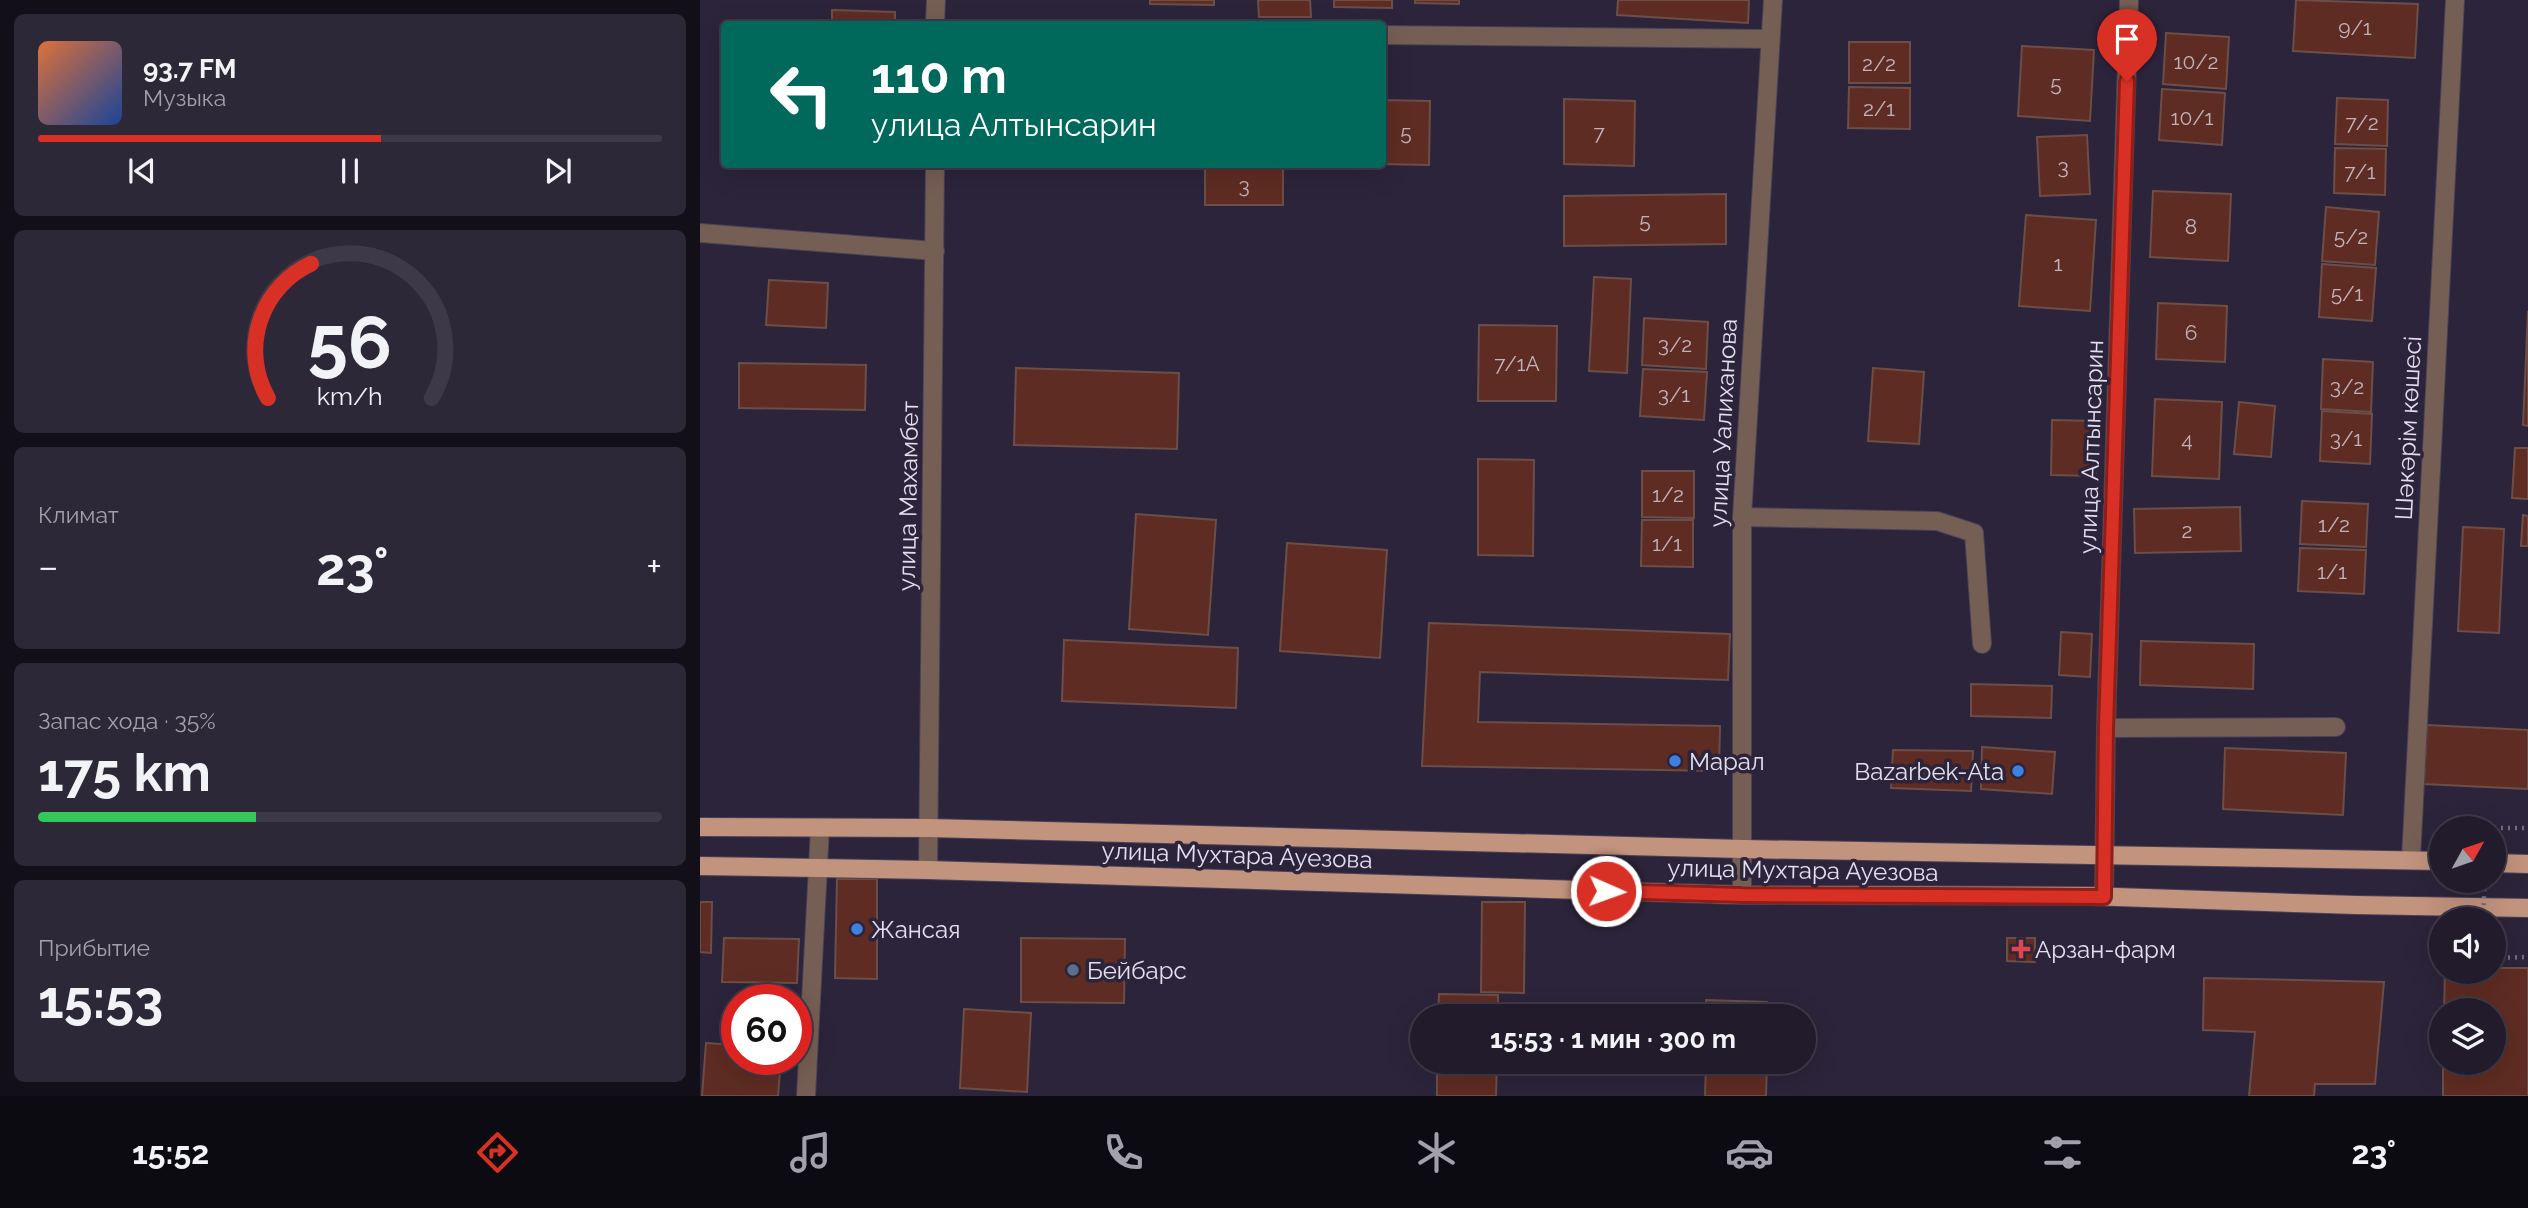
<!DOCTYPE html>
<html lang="ru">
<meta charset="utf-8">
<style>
:root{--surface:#211b2c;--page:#2d2838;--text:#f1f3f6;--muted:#a2a1a9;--line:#3e3948;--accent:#d93025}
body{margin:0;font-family:Raleway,sans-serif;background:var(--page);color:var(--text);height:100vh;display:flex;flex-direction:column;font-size:26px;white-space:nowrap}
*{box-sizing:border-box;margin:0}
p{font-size:23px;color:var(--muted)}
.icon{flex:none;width:38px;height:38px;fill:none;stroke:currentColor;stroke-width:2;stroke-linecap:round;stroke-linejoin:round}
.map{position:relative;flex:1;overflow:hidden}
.details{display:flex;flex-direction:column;gap:14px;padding:14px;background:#120f18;width:700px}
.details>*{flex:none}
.guide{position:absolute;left:21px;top:21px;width:665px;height:147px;border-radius:7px;box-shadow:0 7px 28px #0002,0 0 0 2px var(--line);background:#00695c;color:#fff;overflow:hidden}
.needle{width:46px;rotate:50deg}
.buttons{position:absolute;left:1729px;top:816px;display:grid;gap:14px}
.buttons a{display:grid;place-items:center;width:77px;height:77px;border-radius:50%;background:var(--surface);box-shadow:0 7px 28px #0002,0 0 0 2px var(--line);font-size:35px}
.speed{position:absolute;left:21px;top:984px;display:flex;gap:14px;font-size:35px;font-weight:700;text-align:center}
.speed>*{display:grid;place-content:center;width:91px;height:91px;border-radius:50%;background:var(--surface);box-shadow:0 7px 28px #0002,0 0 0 2px var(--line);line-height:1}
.speed .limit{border:10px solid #d22;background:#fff;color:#111}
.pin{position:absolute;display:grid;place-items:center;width:60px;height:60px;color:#fff;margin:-72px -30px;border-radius:50% 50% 50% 0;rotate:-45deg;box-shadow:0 0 7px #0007}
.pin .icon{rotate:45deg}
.me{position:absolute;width:77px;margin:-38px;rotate:92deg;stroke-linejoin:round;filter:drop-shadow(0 0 5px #0008)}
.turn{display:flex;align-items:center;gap:24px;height:147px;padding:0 35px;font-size:32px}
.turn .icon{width:91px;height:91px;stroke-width:2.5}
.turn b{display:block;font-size:49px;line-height:60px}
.big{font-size:52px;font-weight:700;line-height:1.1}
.details .card{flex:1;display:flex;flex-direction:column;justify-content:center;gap:10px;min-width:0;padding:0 24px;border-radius:10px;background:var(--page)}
.details .dial{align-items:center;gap:0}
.dial svg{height:182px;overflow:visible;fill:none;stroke:var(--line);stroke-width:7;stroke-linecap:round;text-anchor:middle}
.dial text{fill:var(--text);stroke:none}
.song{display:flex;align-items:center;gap:21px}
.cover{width:84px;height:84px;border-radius:10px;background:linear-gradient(135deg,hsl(20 70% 55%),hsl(220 70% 35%))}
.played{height:7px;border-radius:4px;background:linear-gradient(90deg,var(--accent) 55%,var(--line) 55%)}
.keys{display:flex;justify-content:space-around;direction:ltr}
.heat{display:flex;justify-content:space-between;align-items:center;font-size:38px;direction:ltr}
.charge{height:10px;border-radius:5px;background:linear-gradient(90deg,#34c759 35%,var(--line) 0)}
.trip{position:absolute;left:710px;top:1004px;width:406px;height:70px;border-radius:35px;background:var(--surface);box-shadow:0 7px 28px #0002,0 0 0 2px var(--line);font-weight:700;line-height:70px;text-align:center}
.tabs{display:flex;height:112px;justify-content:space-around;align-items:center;background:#0d0b12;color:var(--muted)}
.tabs .icon{width:49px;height:49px}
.tabs .current{color:var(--accent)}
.tabs b{font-size:32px;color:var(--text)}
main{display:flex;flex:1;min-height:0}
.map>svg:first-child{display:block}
.building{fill:#5e2c22;stroke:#6c4e48;stroke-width:2}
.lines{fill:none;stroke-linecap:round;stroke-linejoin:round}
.minor-casing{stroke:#494257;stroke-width:20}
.major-casing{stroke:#494257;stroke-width:20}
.path{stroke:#746d81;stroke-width:4.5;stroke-dasharray:2 5;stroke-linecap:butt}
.minor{stroke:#755e54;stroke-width:18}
.major{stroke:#c2937d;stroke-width:18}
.path-bridge{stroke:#746d81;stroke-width:4.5;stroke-dasharray:2 5;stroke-linecap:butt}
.route-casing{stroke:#8d1f18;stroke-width:18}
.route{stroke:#d93025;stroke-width:12}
.shop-dot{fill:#3f7fe0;stroke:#2c243a;stroke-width:2.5}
.health-dot{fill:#e0444e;stroke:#2c243a;stroke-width:2.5}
.service-dot{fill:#5c6f8a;stroke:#2c243a;stroke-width:2.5}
.labels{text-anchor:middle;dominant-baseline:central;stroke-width:7;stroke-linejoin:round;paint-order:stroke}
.number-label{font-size:21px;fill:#c2b2bb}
.street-label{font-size:24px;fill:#e3dfee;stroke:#2c243a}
.poi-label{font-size:24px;fill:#e3dfee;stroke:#2c243a;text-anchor:start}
</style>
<main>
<section class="details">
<div class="card">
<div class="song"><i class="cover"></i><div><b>93.7 FM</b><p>Музыка</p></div></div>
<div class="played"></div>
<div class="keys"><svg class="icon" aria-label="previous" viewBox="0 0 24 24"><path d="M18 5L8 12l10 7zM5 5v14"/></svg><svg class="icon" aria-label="pause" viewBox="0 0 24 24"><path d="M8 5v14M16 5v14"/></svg><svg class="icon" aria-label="next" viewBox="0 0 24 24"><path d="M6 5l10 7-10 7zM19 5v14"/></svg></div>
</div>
<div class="card dial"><svg viewBox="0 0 100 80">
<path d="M14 69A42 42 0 1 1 86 69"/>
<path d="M14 69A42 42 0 0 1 33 10" stroke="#d93025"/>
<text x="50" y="56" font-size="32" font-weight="700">56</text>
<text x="50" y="72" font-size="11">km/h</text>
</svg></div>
<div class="card"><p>Климат</p>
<div class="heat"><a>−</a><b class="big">23°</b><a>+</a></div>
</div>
<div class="card"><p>Запас хода · 35%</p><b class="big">175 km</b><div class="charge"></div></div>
<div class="card"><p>Прибытие</p><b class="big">15:53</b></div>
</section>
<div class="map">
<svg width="1828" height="1096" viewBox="0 0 1828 1096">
<rect width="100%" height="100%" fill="#2c243a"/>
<g class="building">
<polygon points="450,0 514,0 514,5 450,4"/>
<polygon points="558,0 610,0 611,17 559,17"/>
<polygon points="634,0 692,0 692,8 634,7"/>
<polygon points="715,0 759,0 759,4 715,3"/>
<polygon points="918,0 1049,0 1048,23 917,15"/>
<polygon points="1596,0 1718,4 1715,58 1593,51"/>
<polygon points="132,10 195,12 195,24 132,24"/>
<polygon points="1466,33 1529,37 1526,89 1463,84"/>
<rect x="1149" y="42" width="61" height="41"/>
<polygon points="1322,46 1394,50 1390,121 1318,116"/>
<polygon points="1149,87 1210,88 1210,129 1148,128"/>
<polygon points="1462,89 1525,93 1522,145 1459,140"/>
<polygon points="1637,98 1688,100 1687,146 1635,144"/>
<polygon points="864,99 935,101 934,166 864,164"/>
<polygon points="682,100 730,101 729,165 682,164"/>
<polygon points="1387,135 1390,194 1340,196 1337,137"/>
<polygon points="1635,148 1686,149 1685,195 1634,193"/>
<rect x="505" y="164" width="78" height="41"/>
<polygon points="1453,191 1531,194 1528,261 1450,257"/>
<polygon points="1026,194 1026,244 864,246 864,196"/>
<polygon points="1626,207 1679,212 1675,265 1622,261"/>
<polygon points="1326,215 1396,220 1390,311 1319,306"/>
<polygon points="1622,264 1676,268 1672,321 1619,317"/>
<polygon points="894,277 931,279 927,373 889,371"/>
<polygon points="69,280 128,283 126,328 66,325"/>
<polygon points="1458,303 1527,306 1525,362 1456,359"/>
<polygon points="1828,311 1828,426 1823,425"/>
<polygon points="944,318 1008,322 1006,369 942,365"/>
<polygon points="779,325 857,326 856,401 778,401"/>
<polygon points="1623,359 1673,362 1671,412 1621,409"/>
<polygon points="39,363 166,365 165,410 39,408"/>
<polygon points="316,368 479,373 477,449 314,445"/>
<polygon points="1173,368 1224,372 1219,444 1168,441"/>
<polygon points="943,369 1007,372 1004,420 940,416"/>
<polygon points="1455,399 1522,402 1519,479 1452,476"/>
<polygon points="1539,402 1575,406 1571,457 1534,454"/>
<polygon points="1622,411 1672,414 1670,464 1620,461"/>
<polygon points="1352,420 1398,421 1396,476 1351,475"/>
<polygon points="1815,448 1828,448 1828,499 1812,498"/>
<polygon points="778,459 834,460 833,556 778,555"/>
<polygon points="942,471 994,471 994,518 942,517"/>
<polygon points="1602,501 1668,504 1666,547 1600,544"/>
<polygon points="1540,507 1541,551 1435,553 1434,509"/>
<polygon points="436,514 516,520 508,635 429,629"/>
<polygon points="1823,515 1828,516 1828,546 1821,546"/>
<polygon points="942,520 993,520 993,567 941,566"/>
<polygon points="1763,527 1804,529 1799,633 1758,631"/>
<polygon points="587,543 687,550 680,658 580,651"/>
<polygon points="1600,548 1666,550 1664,594 1598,591"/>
<polygon points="729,623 1030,634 1028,680 780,672 778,722 1020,726 1019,771 722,766"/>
<polygon points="1361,632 1392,634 1390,677 1359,675"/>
<polygon points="364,640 538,648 536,708 362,701"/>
<polygon points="1441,641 1554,644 1553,689 1440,685"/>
<polygon points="1271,684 1352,686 1351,718 1271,716"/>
<polygon points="1727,725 1828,730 1828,789 1724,784"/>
<polygon points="1282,747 1355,752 1352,794 1281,789"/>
<polygon points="1525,748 1646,753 1643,815 1523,809"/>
<polygon points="1193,750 1273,751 1271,791 1191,788"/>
<polygon points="137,879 177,879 177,979 135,978"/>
<polygon points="0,902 12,902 11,953 0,952"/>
<polygon points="782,902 825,902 824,993 781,992"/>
<polygon points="24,938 99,939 97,983 22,982"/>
<polygon points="321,938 425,939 424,1003 321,1002"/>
<polygon points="1307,938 1335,938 1335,962 1307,961"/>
<polygon points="1794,968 1828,968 1828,1096 1743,1096 1743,1062 1794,1062 1794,1010 1744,1010 1745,971 1794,971"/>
<polygon points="1504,978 1684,982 1675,1084 1615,1084 1614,1096 1549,1096 1555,1032 1503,1030"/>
<polygon points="739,994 798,995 798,1017 738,1017"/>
<polygon points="1006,1000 1067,1002 1067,1017 1006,1017"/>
<polygon points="264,1009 331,1013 327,1092 260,1088"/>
<polygon points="6,1043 37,1045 37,1059 81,1059 78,1096 2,1096"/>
<polygon points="737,1062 797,1062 796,1096 737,1096"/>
<polygon points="1006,1062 1067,1062 1066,1096 1005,1096"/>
</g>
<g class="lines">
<g class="minor-casing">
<g id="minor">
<polyline points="235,24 236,0"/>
<polyline points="682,35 1069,39"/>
<polyline points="0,233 235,251"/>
<polyline points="1042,517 1237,521 1274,533 1282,644"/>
<polyline points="1406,728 1636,727"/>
<polyline points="1711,859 1755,0"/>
<polyline points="228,870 235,164"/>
<polyline points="1042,895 1042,517 1073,0"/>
<polyline points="1404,896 1406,728 1429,0"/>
<polyline points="106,1096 120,828"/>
</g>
</g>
<g class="major-casing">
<g id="major">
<polyline points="0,827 229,828 1043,849 1741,861"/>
<polyline points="1794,863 1828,864"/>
<polyline points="0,866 228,870 1042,895 1387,896 1656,905 1828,908"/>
</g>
</g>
<g class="path">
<polyline points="1787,828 1826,828"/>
<polyline points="1794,958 1828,957"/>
</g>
<use href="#minor" class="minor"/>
<use href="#major" class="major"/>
<polyline class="path-bridge" points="1783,919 1785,880"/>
</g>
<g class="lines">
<g class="route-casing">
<polyline id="route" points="906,891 1042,895 1404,897 1406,728 1427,81"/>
</g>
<use href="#route" class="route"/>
</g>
<g class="shop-dot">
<circle cx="975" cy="761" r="7"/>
<circle cx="1318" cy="771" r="7"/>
<circle cx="157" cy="929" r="7"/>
</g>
<path class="health-dot" d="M1317.5 938.5h7v7h7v7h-7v7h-7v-7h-7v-7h7z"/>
<circle class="service-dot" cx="373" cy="970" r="7"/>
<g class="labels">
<g class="number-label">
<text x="1655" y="27">9/1</text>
<text x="1496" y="61">10/2</text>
<text x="1179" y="63">2/2</text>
<text x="1356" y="83">5</text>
<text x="1179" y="108">2/1</text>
<text x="1492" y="117">10/1</text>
<text x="1662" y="122">7/2</text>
<text x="706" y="132">5</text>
<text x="899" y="132">7</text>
<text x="1363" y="166">3</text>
<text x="1660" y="171">7/1</text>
<text x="544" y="185">3</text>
<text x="945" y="220">5</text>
<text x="1491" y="226">8</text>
<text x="1651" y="236">5/2</text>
<text x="1358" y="263">1</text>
<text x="1647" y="293">5/1</text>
<text x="1491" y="332">6</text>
<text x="975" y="344">3/2</text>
<text x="817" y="363">7/1А</text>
<text x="1647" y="386">3/2</text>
<text x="974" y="394">3/1</text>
<text x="1646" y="438">3/1</text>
<text x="1487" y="439">4</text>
<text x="968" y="494">1/2</text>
<text x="1634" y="524">1/2</text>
<text x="1487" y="530">2</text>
<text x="967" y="543">1/1</text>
<text x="1632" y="571">1/1</text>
</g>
<g class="street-label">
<text transform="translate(1023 423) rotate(-87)">улица Уалиханова</text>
<text transform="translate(1708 428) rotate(-87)">Шәкәрім көшесі</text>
<text transform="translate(1391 447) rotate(-88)">улица Алтынсарин</text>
<text transform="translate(208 496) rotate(-89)">улица Махамбет</text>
<text transform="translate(537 855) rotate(2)">улица Мухтара Ауезова</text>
<text transform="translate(1103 870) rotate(1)">улица Мухтара Ауезова</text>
</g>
<g class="poi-label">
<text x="989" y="761">Марал</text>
<text x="1304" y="771" text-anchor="end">Bazarbek-Ata</text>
<text x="171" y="929">Жансая</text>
<text x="1335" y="949">Арзан-фарм</text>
<text x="387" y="970">Бейбарс</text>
</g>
</g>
</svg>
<div class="buttons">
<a><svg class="needle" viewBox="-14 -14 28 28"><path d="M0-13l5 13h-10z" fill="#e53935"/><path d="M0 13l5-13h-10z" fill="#a2a1a9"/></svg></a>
<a><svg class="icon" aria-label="sound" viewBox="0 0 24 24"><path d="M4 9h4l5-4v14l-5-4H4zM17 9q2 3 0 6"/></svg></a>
<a><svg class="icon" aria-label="layers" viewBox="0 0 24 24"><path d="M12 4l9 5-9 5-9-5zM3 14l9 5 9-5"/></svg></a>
</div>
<div class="speed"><div class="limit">60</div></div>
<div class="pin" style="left:1427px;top:81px;background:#d93025"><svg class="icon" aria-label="arrive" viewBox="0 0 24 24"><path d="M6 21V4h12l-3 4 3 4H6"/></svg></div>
<svg class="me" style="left:906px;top:891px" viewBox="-20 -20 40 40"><circle r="17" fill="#d93025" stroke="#fff" stroke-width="3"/><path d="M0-11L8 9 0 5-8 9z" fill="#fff"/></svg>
<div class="trip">15:53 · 1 мин · 300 m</div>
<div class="guide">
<div class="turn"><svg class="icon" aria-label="left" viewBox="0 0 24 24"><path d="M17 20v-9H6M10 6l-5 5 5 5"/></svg><div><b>110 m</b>улица Алтынсарин</div></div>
</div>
</div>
</main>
<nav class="tabs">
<b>15:52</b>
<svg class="icon current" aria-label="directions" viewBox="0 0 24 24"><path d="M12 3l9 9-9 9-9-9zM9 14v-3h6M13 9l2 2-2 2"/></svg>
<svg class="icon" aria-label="music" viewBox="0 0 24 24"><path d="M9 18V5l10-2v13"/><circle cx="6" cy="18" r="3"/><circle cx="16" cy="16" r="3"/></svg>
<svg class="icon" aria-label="phone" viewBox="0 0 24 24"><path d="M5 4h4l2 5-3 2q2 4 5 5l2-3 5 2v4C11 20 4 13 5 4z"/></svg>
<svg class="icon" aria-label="climate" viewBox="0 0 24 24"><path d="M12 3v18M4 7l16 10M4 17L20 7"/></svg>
<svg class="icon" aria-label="car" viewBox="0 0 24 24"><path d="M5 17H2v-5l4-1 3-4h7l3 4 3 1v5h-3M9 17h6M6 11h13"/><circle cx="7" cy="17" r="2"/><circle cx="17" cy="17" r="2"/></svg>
<svg class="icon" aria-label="filters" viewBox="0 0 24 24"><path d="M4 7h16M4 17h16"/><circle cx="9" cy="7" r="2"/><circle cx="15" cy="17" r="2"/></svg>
<b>23°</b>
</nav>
